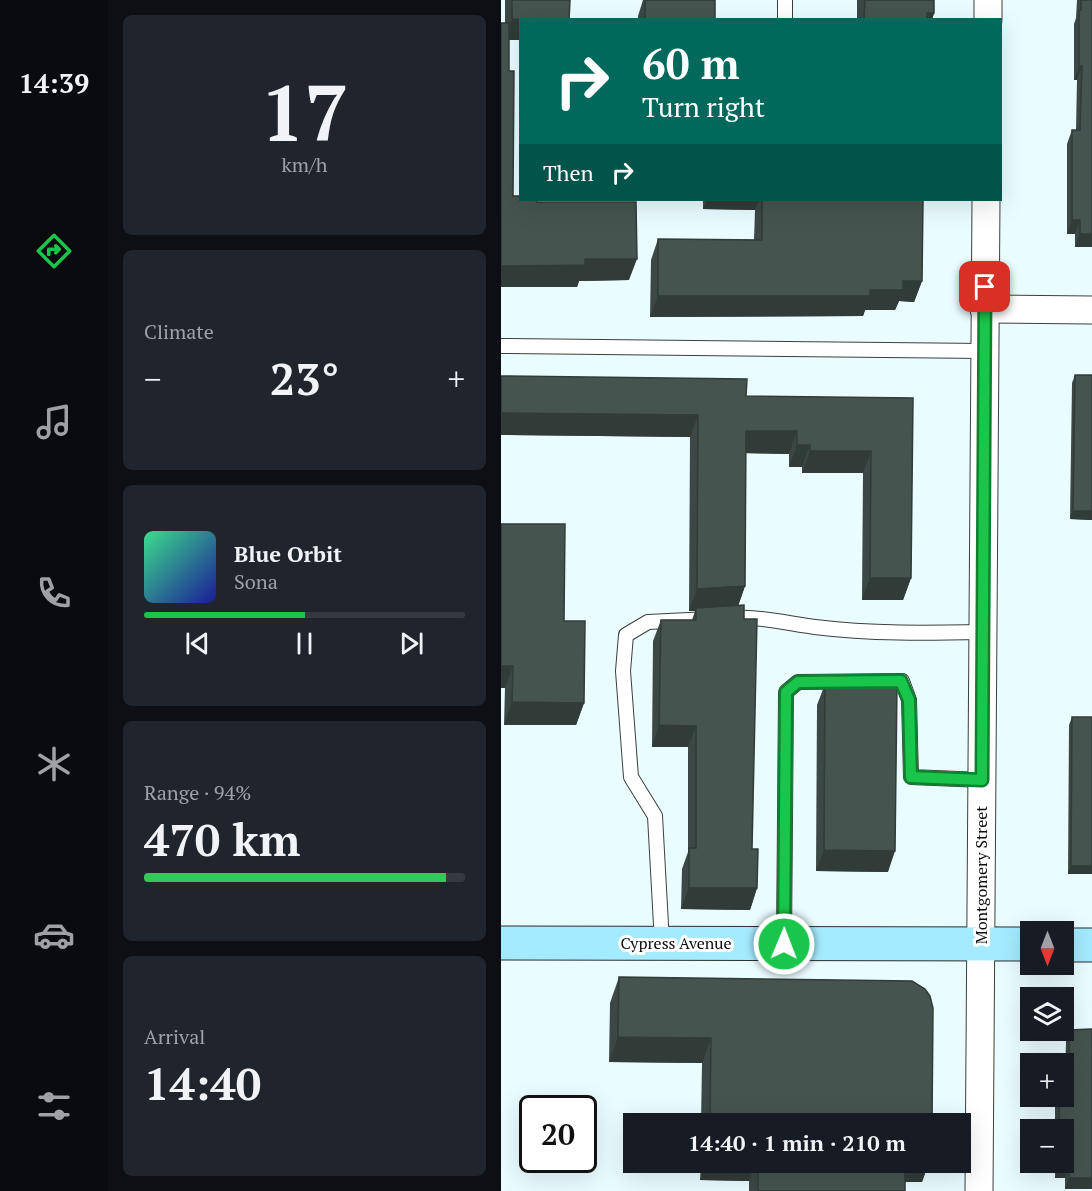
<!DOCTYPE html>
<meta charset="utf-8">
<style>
:root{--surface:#171b24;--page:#20242c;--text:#f1f3f6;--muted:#9ea1a6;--line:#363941;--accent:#19c54a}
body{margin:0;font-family:"PT Serif",serif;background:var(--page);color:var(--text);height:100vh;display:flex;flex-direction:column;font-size:22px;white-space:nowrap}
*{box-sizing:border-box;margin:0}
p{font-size:20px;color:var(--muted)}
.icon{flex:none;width:33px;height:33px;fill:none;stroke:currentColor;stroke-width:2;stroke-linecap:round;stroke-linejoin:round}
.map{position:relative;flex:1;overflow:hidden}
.drawer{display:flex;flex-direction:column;gap:15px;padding:15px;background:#0d0f14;width:393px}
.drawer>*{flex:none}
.hud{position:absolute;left:18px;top:18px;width:483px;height:183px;border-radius:0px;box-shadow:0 6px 24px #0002;background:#00695c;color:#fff;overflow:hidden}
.needle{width:39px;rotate:180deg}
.fabs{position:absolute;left:519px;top:921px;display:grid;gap:12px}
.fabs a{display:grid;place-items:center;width:54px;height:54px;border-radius:0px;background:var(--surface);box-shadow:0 6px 24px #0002;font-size:30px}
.speed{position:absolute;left:18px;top:1095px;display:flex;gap:12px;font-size:30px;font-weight:700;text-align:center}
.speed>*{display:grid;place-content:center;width:78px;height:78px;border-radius:50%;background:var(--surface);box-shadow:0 6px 24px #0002;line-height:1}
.speed .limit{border:3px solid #111;border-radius:9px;background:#fff;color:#111}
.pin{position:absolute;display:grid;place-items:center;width:51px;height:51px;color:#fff;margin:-26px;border-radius:12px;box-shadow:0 3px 9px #0006}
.me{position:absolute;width:66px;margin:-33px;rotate:1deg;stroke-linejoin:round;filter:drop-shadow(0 0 4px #0008)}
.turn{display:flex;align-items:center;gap:21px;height:126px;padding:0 24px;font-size:27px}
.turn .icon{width:78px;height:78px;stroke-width:2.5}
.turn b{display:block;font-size:42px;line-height:51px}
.then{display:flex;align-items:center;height:57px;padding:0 24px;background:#0003;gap:12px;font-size:22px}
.big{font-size:45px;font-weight:700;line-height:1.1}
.drawer .widget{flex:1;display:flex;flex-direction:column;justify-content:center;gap:9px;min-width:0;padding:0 21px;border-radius:9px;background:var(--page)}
.drawer .dial{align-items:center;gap:0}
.dial b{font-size:78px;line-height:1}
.song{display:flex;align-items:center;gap:18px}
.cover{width:72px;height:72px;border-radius:9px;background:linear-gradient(135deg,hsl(150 70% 55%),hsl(240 70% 35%))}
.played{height:6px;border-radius:3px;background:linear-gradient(90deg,var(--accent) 50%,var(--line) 50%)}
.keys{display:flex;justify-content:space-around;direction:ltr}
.heat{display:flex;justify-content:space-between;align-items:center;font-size:33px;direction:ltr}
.charge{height:9px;border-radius:4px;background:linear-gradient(90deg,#34c759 94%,var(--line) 0)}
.trip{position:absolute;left:122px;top:1113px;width:348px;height:60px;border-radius:0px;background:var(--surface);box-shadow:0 6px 24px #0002;font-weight:700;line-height:60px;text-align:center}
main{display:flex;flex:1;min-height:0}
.dock{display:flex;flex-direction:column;width:108px;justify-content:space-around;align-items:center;background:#090b0e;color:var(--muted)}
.dock .icon{width:42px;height:42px}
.dock .active{color:var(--accent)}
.dock b{font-size:27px;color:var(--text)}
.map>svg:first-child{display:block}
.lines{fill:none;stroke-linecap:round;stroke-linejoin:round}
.lane-casing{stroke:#3e3e3e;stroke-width:16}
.street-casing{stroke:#3e3e3e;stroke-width:29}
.secondary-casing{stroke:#2d2d2d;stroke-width:35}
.lane{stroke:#fff;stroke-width:14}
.street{stroke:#fff;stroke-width:27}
.secondary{stroke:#a4ebff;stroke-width:33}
.wall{fill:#3c4845}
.shaded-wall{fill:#313b38}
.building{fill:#465450;stroke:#313b38;stroke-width:1.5}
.route-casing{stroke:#108030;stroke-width:15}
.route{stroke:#19c54a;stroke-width:10}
.labels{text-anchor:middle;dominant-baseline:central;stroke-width:6;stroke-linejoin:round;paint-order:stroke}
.street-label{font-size:16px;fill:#0b0b0b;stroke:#fff}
</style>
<main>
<nav class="dock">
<b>14:39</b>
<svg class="icon active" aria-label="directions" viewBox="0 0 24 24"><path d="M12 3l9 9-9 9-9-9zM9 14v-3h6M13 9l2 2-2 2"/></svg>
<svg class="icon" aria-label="music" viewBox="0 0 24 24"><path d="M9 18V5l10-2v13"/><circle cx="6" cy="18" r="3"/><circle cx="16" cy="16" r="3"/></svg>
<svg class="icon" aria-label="phone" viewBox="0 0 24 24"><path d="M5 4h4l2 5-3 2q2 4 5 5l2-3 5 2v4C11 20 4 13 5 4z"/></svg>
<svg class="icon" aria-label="climate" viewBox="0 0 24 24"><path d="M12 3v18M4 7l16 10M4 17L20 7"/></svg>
<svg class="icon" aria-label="car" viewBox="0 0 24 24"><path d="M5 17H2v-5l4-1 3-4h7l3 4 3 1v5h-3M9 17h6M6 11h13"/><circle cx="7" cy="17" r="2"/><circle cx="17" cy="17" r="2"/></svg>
<svg class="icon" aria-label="filters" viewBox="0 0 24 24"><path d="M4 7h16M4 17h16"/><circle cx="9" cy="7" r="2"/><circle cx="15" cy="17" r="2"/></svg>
</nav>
<section class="drawer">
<div class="widget dial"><b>17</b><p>km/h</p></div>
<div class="widget"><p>Climate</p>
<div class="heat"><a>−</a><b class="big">23°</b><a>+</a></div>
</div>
<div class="widget">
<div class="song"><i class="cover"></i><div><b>Blue Orbit</b><p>Sona</p></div></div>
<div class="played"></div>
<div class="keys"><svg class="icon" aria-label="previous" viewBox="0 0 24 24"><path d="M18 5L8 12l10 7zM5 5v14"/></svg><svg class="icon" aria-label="pause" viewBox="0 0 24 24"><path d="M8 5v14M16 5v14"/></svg><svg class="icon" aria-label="next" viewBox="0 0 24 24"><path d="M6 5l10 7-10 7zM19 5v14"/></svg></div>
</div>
<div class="widget"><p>Range · 94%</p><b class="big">470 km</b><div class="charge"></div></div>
<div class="widget"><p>Arrival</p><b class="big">14:40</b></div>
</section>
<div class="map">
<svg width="591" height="1191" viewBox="0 0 591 1191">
<rect width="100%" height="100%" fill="#e9fcff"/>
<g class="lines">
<g class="lane-casing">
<g id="lane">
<polyline points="284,20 284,0"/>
<polyline points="0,346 483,351"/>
<path d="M227,618c30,-2 58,5 87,9 56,7 112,6 168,5"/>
<polyline points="161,943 154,816 130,777 122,671 125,635 147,622 208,619"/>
<polyline points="283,943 285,692 297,682 401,681 408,700 410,777 481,780"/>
</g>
</g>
<g class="street-casing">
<g id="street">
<polyline points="487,20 487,0"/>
<polyline points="483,309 591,310"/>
<polyline points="478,1191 485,200"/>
</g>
</g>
<g class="secondary-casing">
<g id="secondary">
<polyline points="0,943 530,944"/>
<polyline points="562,945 591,945"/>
</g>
</g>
<use href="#lane" class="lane"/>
<use href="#street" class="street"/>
<use href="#secondary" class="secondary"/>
</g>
<g class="wall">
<polygon points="4,0 69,0 20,20 20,40 8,40 8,71 12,196 36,202 128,280 78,281 76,287 0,287 0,23 4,23"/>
<polygon points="142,0 214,0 214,20 137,20 137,16"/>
<polygon points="356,0 433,0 433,13 431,20 356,20"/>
<polygon points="576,0 591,0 591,247 574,247 574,234 566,234 566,144 571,130 575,130 576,80 573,80 573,24 575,18"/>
<polygon points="202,200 422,200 421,281 413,302 398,301 394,310 364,310 362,316 149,317 150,260 157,239 253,240 254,210 202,209"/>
<polygon points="574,375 591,375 591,520 569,519 571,383"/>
<polygon points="245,396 412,398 410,578 402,600 361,600 362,473 301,473 301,467 288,467 288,454 245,453 244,586 237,606 243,619 251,849 256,888 249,910 180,909 181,869 187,852 187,747 151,747 152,641 160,620 191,620 194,611 188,611 189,437 0,435"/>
<polygon points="0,524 63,621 83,703 75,725 3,725 4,688 0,688"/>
<polygon points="324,684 387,872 315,871 316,705"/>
<polygon points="571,717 591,717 591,874 567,874 568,725"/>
<polygon points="118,977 431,1124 200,1124 201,1063 108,1062 109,1003"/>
<polygon points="591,1029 591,1189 564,1189 564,1178 554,1178 554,1162 562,1162 562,1130 554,1130 554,1096 562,1096 564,1076 565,1041 568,1030"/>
<polygon points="200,1162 428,1162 421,1182 404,1182 404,1191 248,1191 248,1181 199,1180"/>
</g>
<g class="shaded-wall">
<polygon points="426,13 433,13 431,20 424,20"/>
<polygon points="11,19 20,20 20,40 4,40"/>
<polygon points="578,66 581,66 576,80 573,80"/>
<polygon points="206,200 258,200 254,210 202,209"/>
<polygon points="571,220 579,220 574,234 566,234"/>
<polygon points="579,234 591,234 591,247 574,247"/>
<polygon points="84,259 136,259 128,280 78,281 76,287 0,287 0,266"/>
<polygon points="402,281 421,281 413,302 398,301 394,310 364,310 362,316 149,317 157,296 369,290"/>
<polygon points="0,413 197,415 189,437 0,435"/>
<polygon points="245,431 296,431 288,454 237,453"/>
<polygon points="296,445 309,445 301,467 288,467"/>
<polygon points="309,451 370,451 362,473 301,473"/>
<polygon points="572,511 591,511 591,520 569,519"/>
<polygon points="369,578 410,578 402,600 361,600"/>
<polygon points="244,586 236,609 195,608 194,611 188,611 196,589"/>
<polygon points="0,666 12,666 4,688 0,688"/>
<polygon points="11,702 83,703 75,725 3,725"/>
<polygon points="158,725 195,726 187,747 151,747"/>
<polygon points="323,850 394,851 387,872 315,871"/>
<polygon points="570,866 591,866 591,874 567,874"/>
<polygon points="188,888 256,888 249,910 180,909"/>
<polygon points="117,1037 210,1038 201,1063 108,1062"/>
<polygon points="206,1162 255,1162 248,1181 199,1180"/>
<polygon points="402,1162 428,1162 421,1182 395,1182"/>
<polygon points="558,1167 568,1167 564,1178 554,1178"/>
<polygon points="568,1178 591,1178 591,1189 564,1189"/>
</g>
<g class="building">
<polygon points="11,0 69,0 68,20 11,19"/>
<rect x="144" y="0" width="70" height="20"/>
<polygon points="364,0 433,0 433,13 426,13 426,20 363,20"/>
<polygon points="580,0 591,0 591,234 579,234 579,220 571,220 571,130 579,130 581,66 578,66 578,10 580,10"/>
<polygon points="0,23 8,23 8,71 13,71 12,196 20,196 20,200 36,200 36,202 135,202 136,259 84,259 84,265 0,266"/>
<polygon points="261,200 422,200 421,281 402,281 402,290 369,290 369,296 157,296 157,239 261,240"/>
<polygon points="574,375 591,375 591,511 572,511"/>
<polygon points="0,376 246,379 245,396 412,398 410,578 369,578 370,451 309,451 309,445 296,445 296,431 245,431 244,586 196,589 197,415 0,413"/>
<polygon points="0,524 64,524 63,621 84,621 83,703 11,702 12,666 0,666"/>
<polygon points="243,605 243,619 256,619 251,849 257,849 256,888 188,888 188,848 195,848 195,726 158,725 160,620 195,620 195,608"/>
<polygon points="324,684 396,684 394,851 323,850"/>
<polygon points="571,717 591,717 591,866 570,866"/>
<polygon points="118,977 411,981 424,989 429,996 432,1008 431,1124 209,1124 210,1038 117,1037"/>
<polygon points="591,1029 591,1178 568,1178 568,1167 558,1167 558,1162 562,1162 562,1130 558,1130 558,1096 562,1096 562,1076 568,1077 568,1030"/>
<rect x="257" y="1162" width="147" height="29"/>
</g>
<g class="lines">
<g class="route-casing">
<polyline id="route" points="283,944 285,692 297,682 400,681 408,700 410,777 481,780 484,287"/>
</g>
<use href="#route" class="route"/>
</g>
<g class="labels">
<g class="street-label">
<text transform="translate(480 875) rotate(-90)">Montgomery Street</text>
<text x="175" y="943">Cypress Avenue</text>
</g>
</g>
</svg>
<div class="fabs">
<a><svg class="needle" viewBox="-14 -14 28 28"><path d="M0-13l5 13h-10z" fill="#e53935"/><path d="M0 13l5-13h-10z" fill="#9ea1a6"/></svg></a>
<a><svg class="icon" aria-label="layers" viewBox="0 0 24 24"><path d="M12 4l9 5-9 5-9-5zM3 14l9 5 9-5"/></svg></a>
<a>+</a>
<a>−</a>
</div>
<div class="speed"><div class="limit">20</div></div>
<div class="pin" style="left:484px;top:287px;background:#d93025"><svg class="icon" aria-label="arrive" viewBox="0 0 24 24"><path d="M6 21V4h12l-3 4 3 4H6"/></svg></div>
<svg class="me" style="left:283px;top:944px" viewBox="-20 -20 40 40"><circle r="17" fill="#19c54a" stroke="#fff" stroke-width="3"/><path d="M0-11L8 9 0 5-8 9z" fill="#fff"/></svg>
<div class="trip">14:40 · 1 min · 210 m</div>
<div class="hud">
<div class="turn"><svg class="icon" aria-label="right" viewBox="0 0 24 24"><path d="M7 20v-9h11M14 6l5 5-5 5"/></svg><div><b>60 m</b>Turn right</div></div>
<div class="then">Then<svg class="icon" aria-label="right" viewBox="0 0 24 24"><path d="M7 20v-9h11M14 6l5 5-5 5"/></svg></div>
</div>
</div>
</main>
